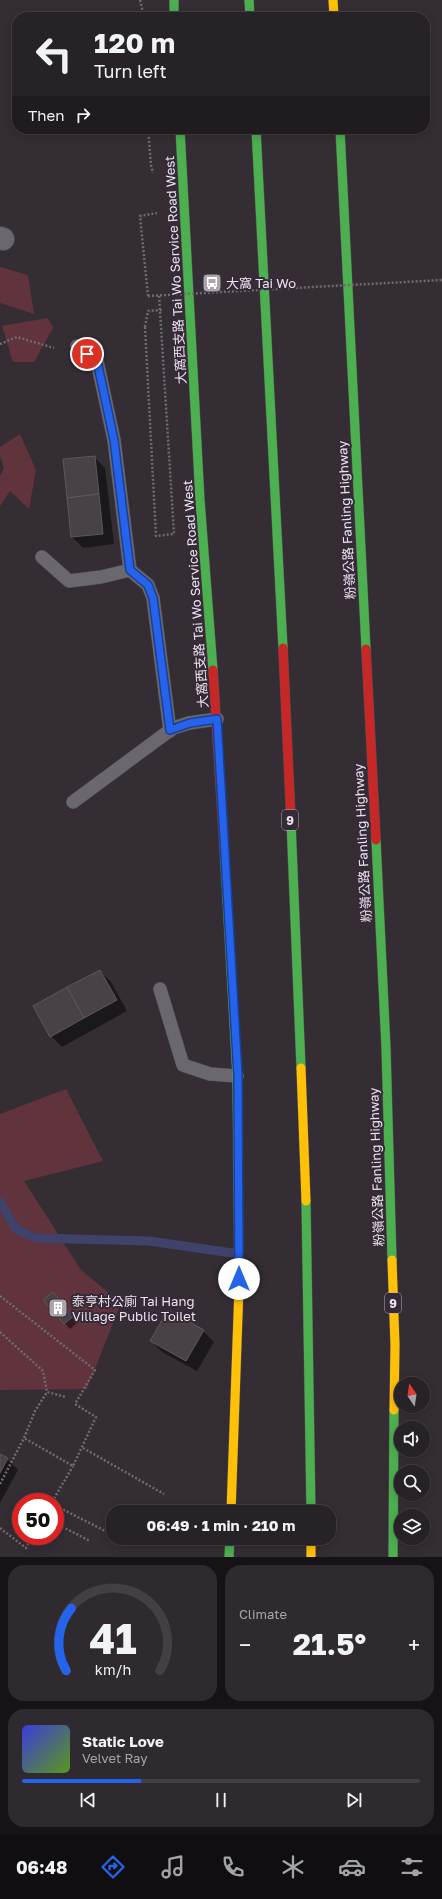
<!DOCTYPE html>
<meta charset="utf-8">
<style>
:root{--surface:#272227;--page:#2f2a2f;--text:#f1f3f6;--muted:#a4a4a7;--line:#433f44;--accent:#2563eb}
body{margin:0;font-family:"Golos Text","Noto Sans TC",sans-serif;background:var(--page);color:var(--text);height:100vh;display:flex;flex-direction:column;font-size:15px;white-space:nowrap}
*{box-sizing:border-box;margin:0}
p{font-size:13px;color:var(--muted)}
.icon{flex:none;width:22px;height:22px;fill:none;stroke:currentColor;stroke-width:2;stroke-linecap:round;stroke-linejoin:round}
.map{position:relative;height:1557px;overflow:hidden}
.drawer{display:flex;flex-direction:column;gap:8px;padding:8px;background:#151315;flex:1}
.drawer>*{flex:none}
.banner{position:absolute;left:12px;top:12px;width:418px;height:122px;border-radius:16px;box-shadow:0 2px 10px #0003,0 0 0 1px var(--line);background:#272227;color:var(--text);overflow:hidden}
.needle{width:26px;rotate:347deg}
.buttons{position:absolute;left:394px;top:1377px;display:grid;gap:8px}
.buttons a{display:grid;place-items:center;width:36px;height:36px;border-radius:50%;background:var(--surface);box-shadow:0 2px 10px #0003,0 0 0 1px var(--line);font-size:20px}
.speed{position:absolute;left:12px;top:1493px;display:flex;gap:8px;font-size:20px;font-weight:700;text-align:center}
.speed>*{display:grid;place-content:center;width:52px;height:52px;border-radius:50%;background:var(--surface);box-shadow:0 2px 10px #0003,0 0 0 1px var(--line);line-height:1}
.speed .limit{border:6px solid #d22;background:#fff;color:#111}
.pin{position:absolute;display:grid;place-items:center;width:34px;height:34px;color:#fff;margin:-17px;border:2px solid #fff;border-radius:50%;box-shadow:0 1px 4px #0007}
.me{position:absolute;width:44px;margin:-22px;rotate:0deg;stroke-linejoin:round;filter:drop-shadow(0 0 3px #0008)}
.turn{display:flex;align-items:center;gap:14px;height:84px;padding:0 16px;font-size:18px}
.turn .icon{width:52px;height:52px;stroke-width:2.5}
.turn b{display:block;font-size:28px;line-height:34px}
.then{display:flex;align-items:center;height:38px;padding:0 16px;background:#0003;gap:8px;font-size:15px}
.big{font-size:30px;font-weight:700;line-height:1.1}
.drawer .widget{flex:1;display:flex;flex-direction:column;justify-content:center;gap:6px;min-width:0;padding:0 14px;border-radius:16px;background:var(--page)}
.drawer .dial{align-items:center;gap:0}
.dial svg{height:104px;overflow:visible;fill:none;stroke:var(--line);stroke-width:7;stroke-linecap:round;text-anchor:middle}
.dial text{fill:var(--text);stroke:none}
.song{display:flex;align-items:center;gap:12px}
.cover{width:48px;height:48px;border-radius:6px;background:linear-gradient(135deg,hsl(240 70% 55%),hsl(90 70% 35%))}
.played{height:4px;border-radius:2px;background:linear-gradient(90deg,var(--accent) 30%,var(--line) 30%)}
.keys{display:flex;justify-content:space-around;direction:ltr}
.heat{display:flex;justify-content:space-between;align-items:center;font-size:22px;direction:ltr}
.drawer .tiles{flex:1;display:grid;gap:8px;grid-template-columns:1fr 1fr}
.widget:last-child{grid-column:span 2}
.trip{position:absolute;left:106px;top:1505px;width:230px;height:40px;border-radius:16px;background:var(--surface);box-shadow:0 2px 10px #0003,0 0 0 1px var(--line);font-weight:700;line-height:40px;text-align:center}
.menu{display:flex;height:64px;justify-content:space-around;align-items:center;background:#100e10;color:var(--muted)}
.menu .icon{width:28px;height:28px}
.menu .selected{color:var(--accent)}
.menu b{font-size:18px;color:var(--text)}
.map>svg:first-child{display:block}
.green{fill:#60333d}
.shadow{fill:#0007}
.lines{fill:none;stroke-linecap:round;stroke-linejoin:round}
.stream{stroke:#3f436c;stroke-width:9}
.building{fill:#484246;stroke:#5d575c}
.lane-casing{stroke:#504c51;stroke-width:14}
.street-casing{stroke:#504c51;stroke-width:24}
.fast-casing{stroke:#504c51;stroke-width:10}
.slow-casing{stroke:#504c51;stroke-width:10}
.jam-casing{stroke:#504c51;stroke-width:10}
.path{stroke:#6d6a70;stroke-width:2.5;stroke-dasharray:2 2;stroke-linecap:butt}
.lane{stroke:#6a676e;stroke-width:13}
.street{stroke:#6a676e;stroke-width:22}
.fast{stroke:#4caf50;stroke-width:9}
.slow{stroke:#ffc107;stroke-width:9}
.jam{stroke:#c62828;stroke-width:9}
.path-bridge{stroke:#6d6a70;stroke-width:2.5;stroke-dasharray:2 2;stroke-linecap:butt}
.route-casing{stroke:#184099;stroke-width:10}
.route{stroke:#2563eb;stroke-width:7}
.labels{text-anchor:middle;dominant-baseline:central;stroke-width:4;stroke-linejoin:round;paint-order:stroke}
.shield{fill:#362a38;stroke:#b5acb6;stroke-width:1}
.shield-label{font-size:12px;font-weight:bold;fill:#ebe3ec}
.street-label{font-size:13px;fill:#ebe3ec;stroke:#362a38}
.poi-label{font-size:13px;fill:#ebe3ec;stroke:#362a38;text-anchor:start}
</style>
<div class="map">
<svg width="442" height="1557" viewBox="0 0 442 1557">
<rect width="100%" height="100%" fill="#342e34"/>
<g class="green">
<polygon points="0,267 28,275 34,314 0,303"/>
<polygon points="48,318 53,328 34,362 13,362 2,326"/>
<polygon points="20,434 36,470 29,509 10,491 0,506 0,476 4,468 0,455 0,447"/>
<polygon points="66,1089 103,1161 24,1181 81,1270 121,1303 87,1389 0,1390 0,1114"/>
</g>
<g class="shadow">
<polygon points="94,457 105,468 114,544 83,548 72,537"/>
<polygon points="100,971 111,982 127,1011 62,1047 51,1036"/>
<polygon points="59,1299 78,1322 70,1329 45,1300"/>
<polygon points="203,1331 214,1342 197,1371 162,1352 151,1341"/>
<polygon points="0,1455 7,1459 18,1470 0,1503"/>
</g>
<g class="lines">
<polyline class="stream" points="0,1202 16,1229 35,1238 149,1241 239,1254"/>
</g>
<g class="building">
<polygon points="95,456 99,494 67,498 63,459"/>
<polygon points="99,494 103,534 71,537 67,498"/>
<polygon points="100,970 117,1000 84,1018 67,987"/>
<polygon points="67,987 84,1018 50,1037 33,1006"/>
<polygon points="53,1292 74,1316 64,1324 43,1300"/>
<polygon points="168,1310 204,1330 186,1361 150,1341"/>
<polygon points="0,1454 8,1458 0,1473"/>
</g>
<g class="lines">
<g class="lane-casing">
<g id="lane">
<polyline points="77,346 97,361 114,440 130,570"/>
<polyline points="42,557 69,581 101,577 130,570 148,585 153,598 170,731"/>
<polyline points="73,802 173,728 189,723 217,719"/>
<polyline points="160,989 183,1065 210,1074 237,1076"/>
</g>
</g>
<g class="street-casing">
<polyline id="street" points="0,238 3,239"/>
</g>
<g class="fast-casing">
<g id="fast">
<polyline points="174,0 174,17"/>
<polyline points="249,0 250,17"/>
<polyline points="180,129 200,500 213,670"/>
<polyline points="256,129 283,648"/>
<polyline points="340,129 366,649"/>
<polyline points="291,821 301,1068"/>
<polyline points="376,840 386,1048 392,1260"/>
<polyline points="224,846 237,1076 239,1287"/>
<polyline points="306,1201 311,1512"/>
<polyline points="229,1557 230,1538"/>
<polyline points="393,1557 394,1410"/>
</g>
</g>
<g class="slow-casing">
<g id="slow">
<polyline points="333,0 334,17"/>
<polyline points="301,1068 306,1201"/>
<polyline points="392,1260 395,1345 394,1410"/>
<polyline points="231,1512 239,1287"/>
<polyline points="311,1538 311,1557"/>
</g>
</g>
<g class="jam-casing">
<g id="jam">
<polyline points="283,648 291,821"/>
<polyline points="366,649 376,840"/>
<polyline points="213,670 224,846"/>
</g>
</g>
<g class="path">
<polyline points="140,0 144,17"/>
<polyline points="148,129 151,165 153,173"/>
<polyline points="148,296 140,216 157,213"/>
<polyline points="145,327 148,311 163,310"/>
<polyline points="0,344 17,337 54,348"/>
<polyline points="0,1296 95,1370 75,1404 96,1417 73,1466 24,1438"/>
<polyline points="0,1332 43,1371 47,1392"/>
<polyline points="83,1448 164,1494"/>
<polyline points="0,1484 24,1438 35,1411 47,1392 66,1397"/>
<polyline points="52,1502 73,1466"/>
<polyline points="55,1517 62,1509 113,1535"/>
<polyline points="55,1523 90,1541"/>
<polyline points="0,1528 26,1548 32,1536"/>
<polyline points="118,1538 124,1541"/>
</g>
<use href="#lane" class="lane"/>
<use href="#street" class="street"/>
<use href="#fast" class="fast"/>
<use href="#slow" class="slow"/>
<use href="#jam" class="jam"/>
<g class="path-bridge">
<polyline points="148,296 442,280"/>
<polyline points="145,327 156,536 174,534 159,295"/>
</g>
</g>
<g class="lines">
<g class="route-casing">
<polyline id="route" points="87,354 97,361 114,440 130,570 148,585 153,598 170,730 190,723 217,719 238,1076 239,1279"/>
</g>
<use href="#route" class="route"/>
</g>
<defs>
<g id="bus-square" transform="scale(1)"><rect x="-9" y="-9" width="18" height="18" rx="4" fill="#aba4ac" stroke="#362a38"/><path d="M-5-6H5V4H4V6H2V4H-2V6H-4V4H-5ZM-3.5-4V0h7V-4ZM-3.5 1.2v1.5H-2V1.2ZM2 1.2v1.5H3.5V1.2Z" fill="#fff"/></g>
<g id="building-square" transform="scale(1)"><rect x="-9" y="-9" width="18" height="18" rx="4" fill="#aba4ac" stroke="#362a38"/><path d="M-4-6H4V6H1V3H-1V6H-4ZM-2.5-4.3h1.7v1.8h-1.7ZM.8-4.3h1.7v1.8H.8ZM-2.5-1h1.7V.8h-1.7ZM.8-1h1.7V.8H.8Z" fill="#fff"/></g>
</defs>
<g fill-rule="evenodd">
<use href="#bus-square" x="212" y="283"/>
<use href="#building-square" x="58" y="1308"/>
</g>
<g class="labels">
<g class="shield">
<rect x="282" y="810" width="16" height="20" rx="3"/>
<rect x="385" y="1293" width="16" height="20" rx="3"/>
</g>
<g class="shield-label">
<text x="290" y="820">9</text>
<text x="393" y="1303">9</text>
</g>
<g class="street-label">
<text transform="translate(175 270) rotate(-93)">大窩西支路 Tai Wo Service Road West</text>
<text transform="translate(346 520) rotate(-93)">粉嶺公路 Fanling Highway</text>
<text transform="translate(195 594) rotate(-94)">大窩西支路 Tai Wo Service Road West</text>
<text transform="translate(362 843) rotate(-93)">粉嶺公路 Fanling Highway</text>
<text transform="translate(376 1167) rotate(-92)">粉嶺公路 Fanling Highway</text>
</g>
<g class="poi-label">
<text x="226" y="283">大窩 Tai Wo</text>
<text x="72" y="1301">泰亨村公廁 Tai Hang<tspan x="72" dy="15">Village Public Toilet</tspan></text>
</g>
</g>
</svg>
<div class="buttons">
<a><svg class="needle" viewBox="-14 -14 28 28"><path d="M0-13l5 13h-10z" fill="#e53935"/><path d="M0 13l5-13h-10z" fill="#a4a4a7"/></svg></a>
<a><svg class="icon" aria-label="sound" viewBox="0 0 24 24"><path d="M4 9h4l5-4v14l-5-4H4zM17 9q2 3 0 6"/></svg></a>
<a><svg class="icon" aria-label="search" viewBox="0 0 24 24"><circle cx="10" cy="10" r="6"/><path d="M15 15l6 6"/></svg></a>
<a><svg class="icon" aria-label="layers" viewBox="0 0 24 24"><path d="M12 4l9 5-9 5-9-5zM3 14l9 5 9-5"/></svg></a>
</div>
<div class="speed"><div class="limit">50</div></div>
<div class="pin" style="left:87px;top:354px;background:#d93025"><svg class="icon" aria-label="arrive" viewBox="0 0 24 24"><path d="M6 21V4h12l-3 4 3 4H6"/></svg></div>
<svg class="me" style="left:239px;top:1279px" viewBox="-20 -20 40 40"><circle r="19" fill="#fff"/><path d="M0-13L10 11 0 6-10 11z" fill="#2563eb"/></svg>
<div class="trip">06:49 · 1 min · 210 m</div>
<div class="banner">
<div class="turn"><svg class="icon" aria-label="left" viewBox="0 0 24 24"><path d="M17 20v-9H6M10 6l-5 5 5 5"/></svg><div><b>120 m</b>Turn left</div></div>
<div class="then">Then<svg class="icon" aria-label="right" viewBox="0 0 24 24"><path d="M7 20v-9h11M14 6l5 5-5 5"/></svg></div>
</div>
</div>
<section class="drawer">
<div class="tiles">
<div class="widget dial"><svg viewBox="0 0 100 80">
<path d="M14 69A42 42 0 1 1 86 69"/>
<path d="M14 69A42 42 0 0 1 18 21" stroke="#2563eb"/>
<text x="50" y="56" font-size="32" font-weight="700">41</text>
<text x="50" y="72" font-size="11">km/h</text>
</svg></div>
<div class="widget"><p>Climate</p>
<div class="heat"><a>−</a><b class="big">21.5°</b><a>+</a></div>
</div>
<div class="widget">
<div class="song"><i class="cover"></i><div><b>Static Love</b><p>Velvet Ray</p></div></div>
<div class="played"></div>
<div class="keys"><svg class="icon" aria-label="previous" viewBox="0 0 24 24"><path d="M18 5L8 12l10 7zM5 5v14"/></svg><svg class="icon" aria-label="pause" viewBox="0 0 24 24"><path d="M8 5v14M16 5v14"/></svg><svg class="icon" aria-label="next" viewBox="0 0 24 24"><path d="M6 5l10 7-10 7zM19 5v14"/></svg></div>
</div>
</div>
</section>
<nav class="menu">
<b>06:48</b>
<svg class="icon selected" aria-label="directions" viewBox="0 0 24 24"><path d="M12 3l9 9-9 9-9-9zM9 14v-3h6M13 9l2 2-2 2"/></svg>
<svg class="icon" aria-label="music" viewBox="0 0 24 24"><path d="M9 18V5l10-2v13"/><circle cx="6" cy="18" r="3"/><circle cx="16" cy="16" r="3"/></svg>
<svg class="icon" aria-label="phone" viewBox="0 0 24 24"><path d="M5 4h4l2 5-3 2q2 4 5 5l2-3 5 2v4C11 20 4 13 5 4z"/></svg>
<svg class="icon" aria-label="climate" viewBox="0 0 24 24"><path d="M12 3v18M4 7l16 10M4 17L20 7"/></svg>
<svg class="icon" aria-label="car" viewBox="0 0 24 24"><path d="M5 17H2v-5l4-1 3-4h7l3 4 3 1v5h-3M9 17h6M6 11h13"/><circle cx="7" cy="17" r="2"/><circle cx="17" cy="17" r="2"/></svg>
<svg class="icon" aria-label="filters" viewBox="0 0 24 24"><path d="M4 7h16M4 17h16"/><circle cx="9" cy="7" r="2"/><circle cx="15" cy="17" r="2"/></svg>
</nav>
